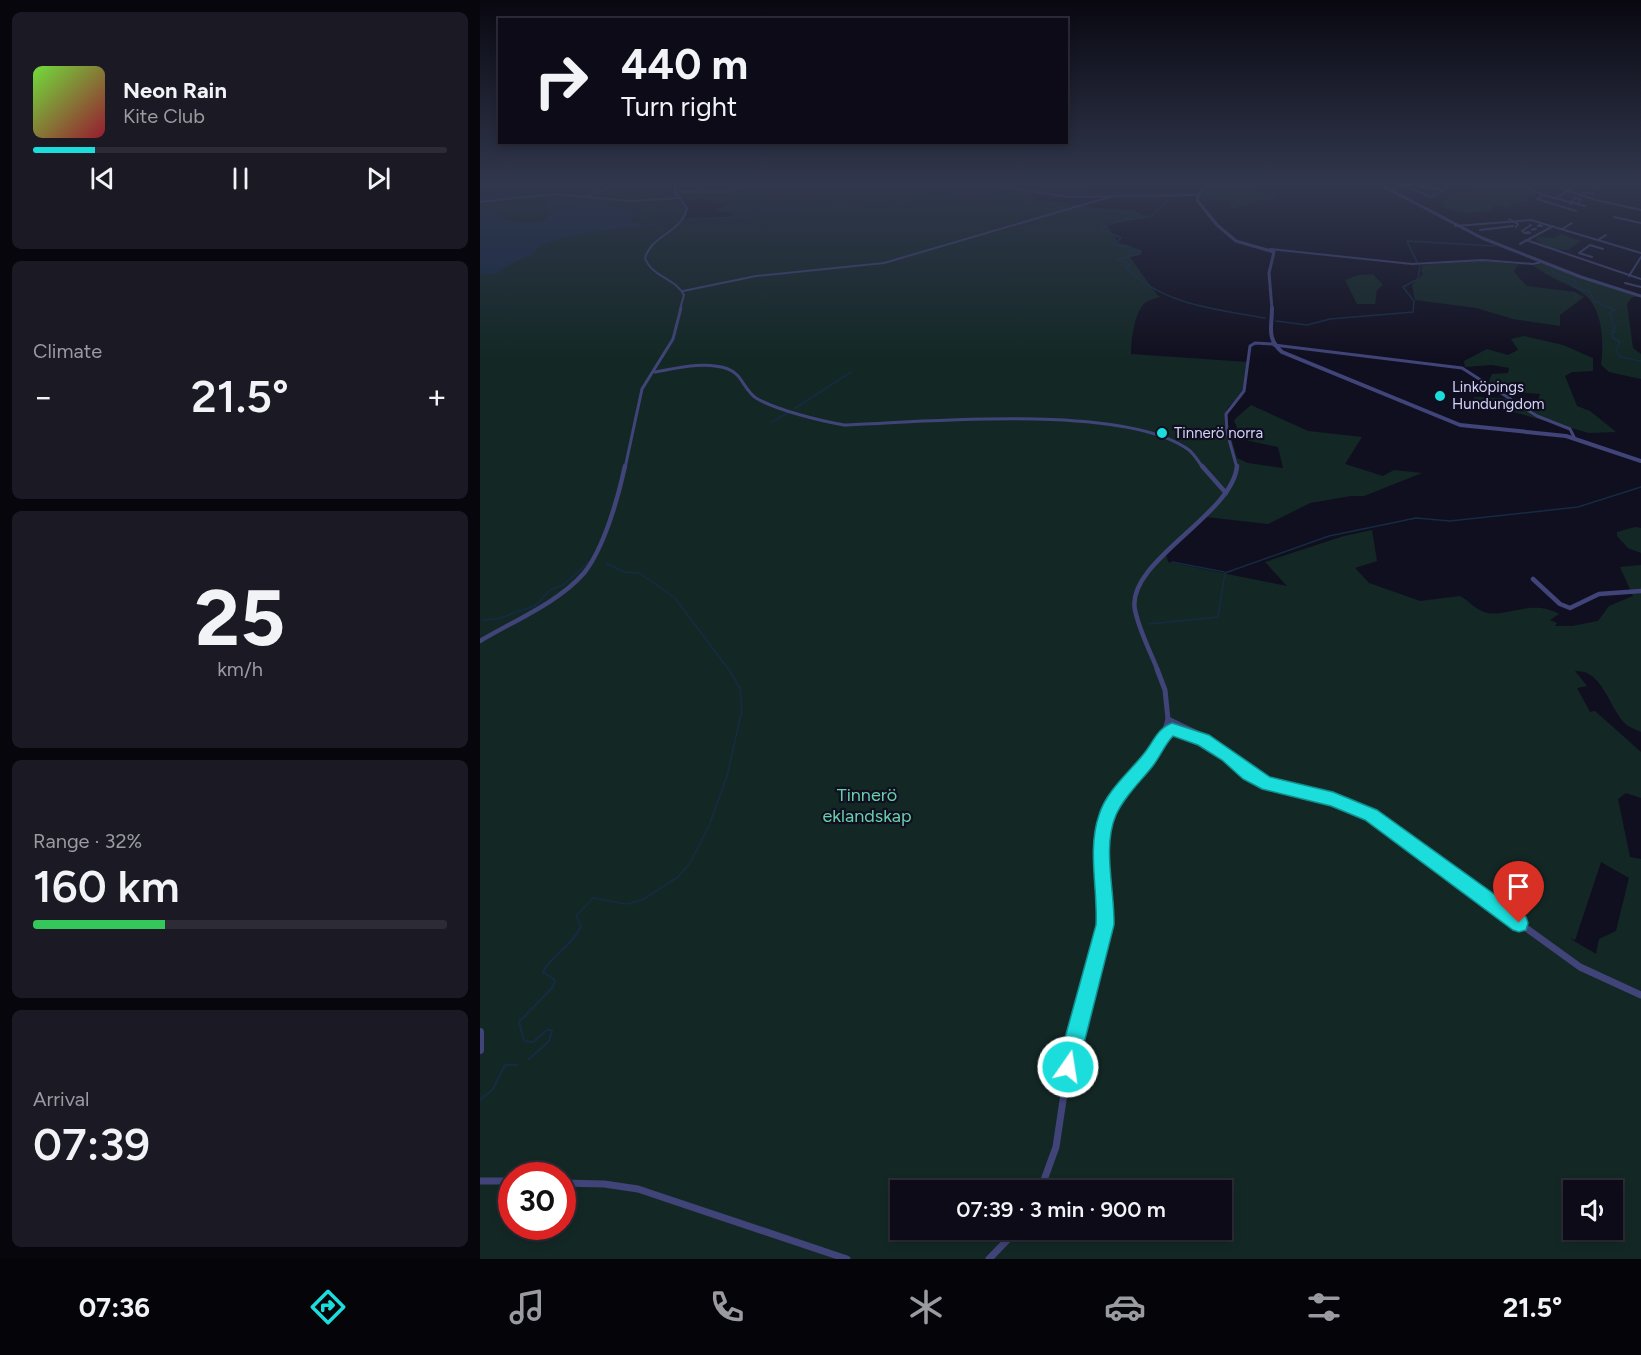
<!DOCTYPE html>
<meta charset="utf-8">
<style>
:root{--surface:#0c0b17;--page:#1a1924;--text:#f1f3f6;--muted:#9a9ba1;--line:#2c2b36;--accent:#1bdddc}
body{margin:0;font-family:Figtree,sans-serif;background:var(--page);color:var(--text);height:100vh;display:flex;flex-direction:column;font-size:22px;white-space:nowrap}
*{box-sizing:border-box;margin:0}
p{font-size:20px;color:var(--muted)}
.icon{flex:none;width:33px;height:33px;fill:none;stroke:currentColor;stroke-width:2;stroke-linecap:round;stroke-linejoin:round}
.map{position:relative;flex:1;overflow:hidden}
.side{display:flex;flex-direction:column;gap:12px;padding:12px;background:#07060d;width:480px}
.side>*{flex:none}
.banner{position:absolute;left:18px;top:18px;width:570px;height:126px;border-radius:0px;box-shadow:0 3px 9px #0003,0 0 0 2px var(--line);background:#0c0b17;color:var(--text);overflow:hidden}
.tools{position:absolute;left:1083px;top:1180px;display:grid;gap:12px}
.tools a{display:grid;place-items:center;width:60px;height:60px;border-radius:0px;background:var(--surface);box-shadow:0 3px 9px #0003,0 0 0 2px var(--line);font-size:30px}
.speed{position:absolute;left:18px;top:1162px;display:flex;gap:12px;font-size:30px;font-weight:700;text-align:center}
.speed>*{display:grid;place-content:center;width:78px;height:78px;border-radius:50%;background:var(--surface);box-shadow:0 3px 9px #0003,0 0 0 2px var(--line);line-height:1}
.speed .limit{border:9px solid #d22;background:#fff;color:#111}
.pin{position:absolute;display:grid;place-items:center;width:51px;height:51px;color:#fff;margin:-62px -26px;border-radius:50% 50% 50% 0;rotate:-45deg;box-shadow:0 0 6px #0007}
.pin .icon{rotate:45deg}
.me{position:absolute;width:66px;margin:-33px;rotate:13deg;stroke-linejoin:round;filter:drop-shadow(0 0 4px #0008)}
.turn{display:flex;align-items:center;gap:21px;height:126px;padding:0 24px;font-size:27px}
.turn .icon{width:78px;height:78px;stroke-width:2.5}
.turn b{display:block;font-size:42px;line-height:51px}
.big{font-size:45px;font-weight:600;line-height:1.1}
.side .tile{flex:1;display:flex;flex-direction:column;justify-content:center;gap:9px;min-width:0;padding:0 21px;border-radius:9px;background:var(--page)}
.side .dial{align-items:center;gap:0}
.dial b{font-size:78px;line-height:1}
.song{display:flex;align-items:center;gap:18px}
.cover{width:72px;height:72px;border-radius:9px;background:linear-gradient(135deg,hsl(100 70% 55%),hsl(350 70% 35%))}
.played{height:6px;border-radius:3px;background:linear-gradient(90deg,var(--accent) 15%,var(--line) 15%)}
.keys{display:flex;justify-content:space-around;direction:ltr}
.heat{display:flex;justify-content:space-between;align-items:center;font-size:33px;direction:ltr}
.charge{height:9px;border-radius:4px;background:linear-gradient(90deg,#34c759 32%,var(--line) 0)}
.trip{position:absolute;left:410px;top:1180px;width:342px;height:60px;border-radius:0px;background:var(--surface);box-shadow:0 3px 9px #0003,0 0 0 2px var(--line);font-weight:600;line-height:60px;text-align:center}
.menu{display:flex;height:96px;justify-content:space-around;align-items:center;background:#050409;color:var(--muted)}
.menu .icon{width:42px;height:42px}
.menu .on{color:var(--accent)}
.menu b{font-size:27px;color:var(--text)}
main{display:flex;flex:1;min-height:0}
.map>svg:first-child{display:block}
.green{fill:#132825;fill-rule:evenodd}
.water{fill:#152b43}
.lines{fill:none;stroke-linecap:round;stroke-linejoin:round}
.stream-far1{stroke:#152b43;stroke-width:1.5}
.stream{stroke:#152b43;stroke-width:2}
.minor-far4{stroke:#404478;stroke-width:2}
.minor-far3{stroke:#404478;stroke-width:3}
.minor-far2{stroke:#404478;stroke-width:4.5}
.minor-far1{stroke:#404478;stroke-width:5}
.minor{stroke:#404478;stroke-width:7}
.tertiary-far2{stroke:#404478;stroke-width:3}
.tertiary-far1{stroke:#404478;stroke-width:4}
.tertiary{stroke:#404478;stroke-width:8}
.route{fill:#1bdddc;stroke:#12908f;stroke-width:1.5}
.poi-dot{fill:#1bdddc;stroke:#100f1f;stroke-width:2}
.labels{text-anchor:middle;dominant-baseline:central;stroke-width:4.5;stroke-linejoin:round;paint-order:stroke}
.far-poi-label{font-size:15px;fill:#d3d3fa;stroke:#100f1f;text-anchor:start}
.park-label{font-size:18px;fill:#68d0ab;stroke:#100f1f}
</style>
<main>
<section class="side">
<div class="tile">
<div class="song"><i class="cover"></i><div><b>Neon Rain</b><p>Kite Club</p></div></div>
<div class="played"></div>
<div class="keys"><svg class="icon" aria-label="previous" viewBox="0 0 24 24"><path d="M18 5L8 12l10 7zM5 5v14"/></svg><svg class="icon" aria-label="pause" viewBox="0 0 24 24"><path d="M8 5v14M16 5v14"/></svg><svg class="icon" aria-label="next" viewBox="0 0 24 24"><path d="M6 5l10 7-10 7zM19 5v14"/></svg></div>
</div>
<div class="tile"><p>Climate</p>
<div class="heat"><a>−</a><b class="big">21.5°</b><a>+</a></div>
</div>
<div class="tile dial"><b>25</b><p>km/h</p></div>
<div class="tile"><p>Range · 32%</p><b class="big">160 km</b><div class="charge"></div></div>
<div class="tile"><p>Arrival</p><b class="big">07:39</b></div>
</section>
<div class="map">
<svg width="1161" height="1259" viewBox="0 0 1161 1259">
<rect width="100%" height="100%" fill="#100f1f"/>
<g class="green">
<path d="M7,184h191l2,5 18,-5 288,2 43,5 5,8 72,10 27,1 15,7 -42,7 13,19 20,6 2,6 -11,2 28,39h4c-5,2 -14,4 -18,8 -10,10 -13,37 -13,50l117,8 -4,27 -17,20 -2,8 12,41 11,5 35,5 -5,-21 -37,-8 -7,-19 17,-15 57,26 54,6 -17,27 38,12 11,-6 28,3 -58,23h-13l-41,7 -42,21 -62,-7 -40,37 2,8 119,24 -22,-24 79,-26 28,-6 5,31 -22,7 14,15 51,18 40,-5c8,4 15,13 24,16 21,7 46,-14 75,2l-9,6 7,3 -2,3h17l26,-5 11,-15 24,-10 -13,-29 21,-2v167c-4,-2 -9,-4 -13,-6 -19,-15 -24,-57 -53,-55l12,15 -10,2 13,24 5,-1 46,41v46l-15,-5 -8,6 12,58 11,2v400h-1161v-1057l67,-11zM200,197l4,4 20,-2 21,4 1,3 -11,3 5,3 12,2 -5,4 -42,1 2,-11 -9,-10zM1121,862l28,16 -13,53 -17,8 -3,15 -27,-16 6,2zM32,1176h50v51h-50zM420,1191h321v39h-321zM1094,1191h38v39h-38z"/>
<path d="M514,184h115c-31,21 -81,4 -115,0z"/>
<polygon points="732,184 780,184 775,192 791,194 795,198 794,201 782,200 751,209 748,209 751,206 749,200 720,201 724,191"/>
<polygon points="1009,184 1038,184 1055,193 1044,201 1035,202 1028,208 1013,204 1011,211 987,213 962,208 966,205 961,202 982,189 979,188 991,189"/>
<polygon points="1081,234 1101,241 1088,250 1072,249 1057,241 1057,237 1073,238"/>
<polygon points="1002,260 1042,265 1037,266 1034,272 1047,286 1095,292 1104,297 1080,315 1080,326 1033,319 996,308 935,300 932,285 943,274 941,271 943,265"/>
<path d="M1064,264l97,33h-9l-5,7 6,44 8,6v25l-32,-7 -8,-7c3,-20 2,-56 -16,-70 -16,-12 -37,-17 -52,-30z"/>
<polygon points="893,274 903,285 897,290 895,304 877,304 865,280 878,275"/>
<polygon points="1044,336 1083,345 1113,358 1113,371 1092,372 1085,376 1097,406 1110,411 1136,432 1109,433 993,401 995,397 1058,400 1060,394 1021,391 1009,381 1012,374 1028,373 1029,368 1012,365 985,367 984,361 1007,349 1028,355 1038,350 1031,339"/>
<polygon points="1155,527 1161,528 1161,553 1148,548 1137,536 1137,532"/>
</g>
<g class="water">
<polygon points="0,184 67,191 68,194 0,202"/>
<path d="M60,196l63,7 20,8 19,1 -14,9 19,4 -2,2 -52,5 -42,9 -10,4 -10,10 -23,10 -12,9 -16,1v-63l13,-4c11,17 34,16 52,13l6,-10 -4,-11 -9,-2z"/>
</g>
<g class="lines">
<g class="stream-far1">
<polyline points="695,193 697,184"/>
<path d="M589,211l16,-3 53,6 -38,14 21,10 -7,7 14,1 3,5h10l-1,3 -23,5 13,6 -4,3c38,37 89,41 139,50"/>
<polyline points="207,219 264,217 327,205 495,197 571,202 586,209"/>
<polyline points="637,222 671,216 692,196"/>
<polyline points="166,226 201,220"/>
<polyline points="937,262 927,241 1015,246"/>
<polyline points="1070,268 1075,274 1094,280 1096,282 1092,286 1110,292 1114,301 1135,310 1129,314 1133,317 1131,320 1135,328 1132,331 1135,332 1132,333 1133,338 1140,342 1136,351 1141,357 1161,361"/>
<polyline points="796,321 827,325 850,319 933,312 934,301 923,287 938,279 940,266"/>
<polyline points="314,409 371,372"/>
<polyline points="292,422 309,412"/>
<polyline points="692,562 744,572"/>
<polyline points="3,620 18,619 56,605 70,590 83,585 109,562"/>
<polyline points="669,624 738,617 745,573 849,536 936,518 970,521 1098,507 1161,487"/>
<polyline points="100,929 101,926 96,916 113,898 146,904 162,900 198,877 210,863 229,826 247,776 262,710 260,688 250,671 194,597 159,573 144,572 126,563"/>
</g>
<g class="stream">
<path d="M49,1059l20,-18 3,-11h-5l-14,12 -9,-1 -5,-19 34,-35 2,-7 -12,-8c9,-18 29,-26 37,-44"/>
<polyline points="0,1100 13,1089 25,1065 38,1065"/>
</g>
<g class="minor-far4">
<path d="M195,184v8l12,16c-5,25 -35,26 -42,50 7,19 30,20 39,37l-4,14"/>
<polyline points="435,184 506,185 590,197 718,195"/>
<polyline points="920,184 951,197 973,184"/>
<polyline points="923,184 961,190"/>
<polyline points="1069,184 1116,200 1161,210"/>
<polyline points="1103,184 1120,189"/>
<polyline points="1045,186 1063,195 1105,206"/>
<polyline points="218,191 219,187 226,184"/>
<polyline points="195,192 246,192 271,184"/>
<polyline points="1101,192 1114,194"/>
<polyline points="1063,195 1057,199 1096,211"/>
<polyline points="108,196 137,184"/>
<polyline points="1076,198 1098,184"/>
<polyline points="0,202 74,194 150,201 200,198"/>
<polyline points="1090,204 1095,198 1101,199 1098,204"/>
<polyline points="1134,217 1161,223"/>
<polyline points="1029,219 1038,224 1036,227"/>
<polygon points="1060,225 1062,226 1058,226"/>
<polyline points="975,226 1051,220 1161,253"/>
<polygon points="1054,229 1056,229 1052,230"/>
<polyline points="1082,229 1092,223"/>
<polyline points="1000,230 1033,226"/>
<polygon points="1048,232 1050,233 1045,233"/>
<polyline points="1045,233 1042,231 1051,225"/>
<polyline points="1046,240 1161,279"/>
<polyline points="1118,240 1126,235"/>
<polyline points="1040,244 1073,226"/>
<polyline points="790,249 932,264 1003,260 1053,264 1062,262"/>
<polyline points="1112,257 1099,253 1110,245 1123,249"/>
<polyline points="1149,276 1161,257"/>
<polyline points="1145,283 1161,287"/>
<polyline points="203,291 276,276 404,263 633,196"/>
</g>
<g class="minor-far3">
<polyline points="794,345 982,368 1057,416 1090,429 1094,437"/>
<path d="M175,372c23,-4 50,-11 73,-3 14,5 16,21 28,29 20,12 65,23 88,27 82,-3 280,-22 345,25 5,4 10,12 14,18"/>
<polyline points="145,468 162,389 193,339 201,308"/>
<polyline points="757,468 747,432 746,414 764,391 770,346 775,343 794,344"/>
</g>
<g class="minor-far2">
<polyline points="722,466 746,493"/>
<polyline points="1053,579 1080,604 1090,608 1119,594 1161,591"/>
<path d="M0,641c33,-20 78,-38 104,-68 20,-25 34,-75 41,-107"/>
<path d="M678,671c-8,-20 -19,-41 -23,-61 -10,-48 98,-95 102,-144"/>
</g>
<g class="minor-far1">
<polyline points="677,669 685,690 688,719 730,739 778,780 801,788 853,799 891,815 1048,929"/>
<path d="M685,733c21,-8 40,8 57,19"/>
<path d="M624,929c10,-37 -11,-76 3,-114 14,-37 52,-56 61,-96"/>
</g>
<g class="minor">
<polyline points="1046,928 1100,967 1161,995"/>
<polyline points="0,1181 32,1181"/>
<polyline points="82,1183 124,1184 158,1189 367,1259"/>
<polyline points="560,1191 576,1147 588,1067 624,928"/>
<polyline points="509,1259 537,1230"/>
</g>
<g class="tertiary-far2">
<polyline points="729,184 720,192 717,200 737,225 756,241 794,252 789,273 792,309"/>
<polyline points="899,184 1002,238 1101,277 1161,296"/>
</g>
<path class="tertiary-far1" d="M792,308c0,19 -6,30 10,44l178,73 106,11 75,25"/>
<polyline class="tertiary" points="0,1032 0,1050"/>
</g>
<linearGradient id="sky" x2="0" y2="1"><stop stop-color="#090811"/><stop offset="0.51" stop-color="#31374d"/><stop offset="1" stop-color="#31374d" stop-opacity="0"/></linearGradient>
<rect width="1161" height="360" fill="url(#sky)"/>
<path class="route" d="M692,723l37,12 61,42 63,15 44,18 149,107 2,6 -2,7 -7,2 -6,-2 -148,-110 -34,-14 -69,-17 -19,-10 -21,-19 -24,-15 -25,-9c-8,8 -13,21 -21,31 -12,15 -28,30 -36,48 -14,32 -1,76 -2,110l-36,142 -3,7 -7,3 -8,-3 -3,-7 39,-142c2,-36 -9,-75 3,-110 7,-23 28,-41 43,-59 11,-12 14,-27 30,-33z"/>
<g class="poi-dot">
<circle cx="960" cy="396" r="6"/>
<circle cx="682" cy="433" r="6"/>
</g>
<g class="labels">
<g class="far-poi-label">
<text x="972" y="387">Linköpings<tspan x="972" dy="17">Hundungdom</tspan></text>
<text x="694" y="433">Tinnerö norra</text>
</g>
<g class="park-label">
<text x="387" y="795">Tinnerö<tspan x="387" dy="21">eklandskap</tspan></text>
</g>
</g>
</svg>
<div class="tools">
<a><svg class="icon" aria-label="sound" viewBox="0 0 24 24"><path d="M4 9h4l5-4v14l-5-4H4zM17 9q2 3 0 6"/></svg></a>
</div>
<div class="speed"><div class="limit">30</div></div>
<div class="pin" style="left:1039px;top:923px;background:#d93025"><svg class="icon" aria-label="arrive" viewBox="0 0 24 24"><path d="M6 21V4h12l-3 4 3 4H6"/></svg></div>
<svg class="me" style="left:588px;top:1067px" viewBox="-20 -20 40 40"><circle r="17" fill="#1bdddc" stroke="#fff" stroke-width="3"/><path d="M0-11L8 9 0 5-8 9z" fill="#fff"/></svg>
<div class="trip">07:39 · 3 min · 900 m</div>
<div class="banner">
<div class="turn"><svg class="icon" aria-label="right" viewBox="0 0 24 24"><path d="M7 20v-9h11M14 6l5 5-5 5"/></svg><div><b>440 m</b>Turn right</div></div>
</div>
</div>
</main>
<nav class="menu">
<b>07:36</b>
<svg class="icon on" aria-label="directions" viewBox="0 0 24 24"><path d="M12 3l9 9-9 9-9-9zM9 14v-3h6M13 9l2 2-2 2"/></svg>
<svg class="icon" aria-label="music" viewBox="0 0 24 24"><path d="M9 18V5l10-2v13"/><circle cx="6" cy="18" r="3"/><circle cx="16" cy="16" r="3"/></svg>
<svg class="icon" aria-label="phone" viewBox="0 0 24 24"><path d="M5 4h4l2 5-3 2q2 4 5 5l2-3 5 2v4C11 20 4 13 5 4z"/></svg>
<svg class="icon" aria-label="climate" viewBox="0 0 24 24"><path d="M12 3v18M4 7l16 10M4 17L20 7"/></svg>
<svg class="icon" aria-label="car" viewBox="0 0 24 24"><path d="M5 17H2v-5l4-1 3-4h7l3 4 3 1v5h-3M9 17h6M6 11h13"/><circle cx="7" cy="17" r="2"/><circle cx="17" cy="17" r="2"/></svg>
<svg class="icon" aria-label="filters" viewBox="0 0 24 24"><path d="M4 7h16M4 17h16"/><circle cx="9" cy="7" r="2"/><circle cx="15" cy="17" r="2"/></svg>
<b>21.5°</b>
</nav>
